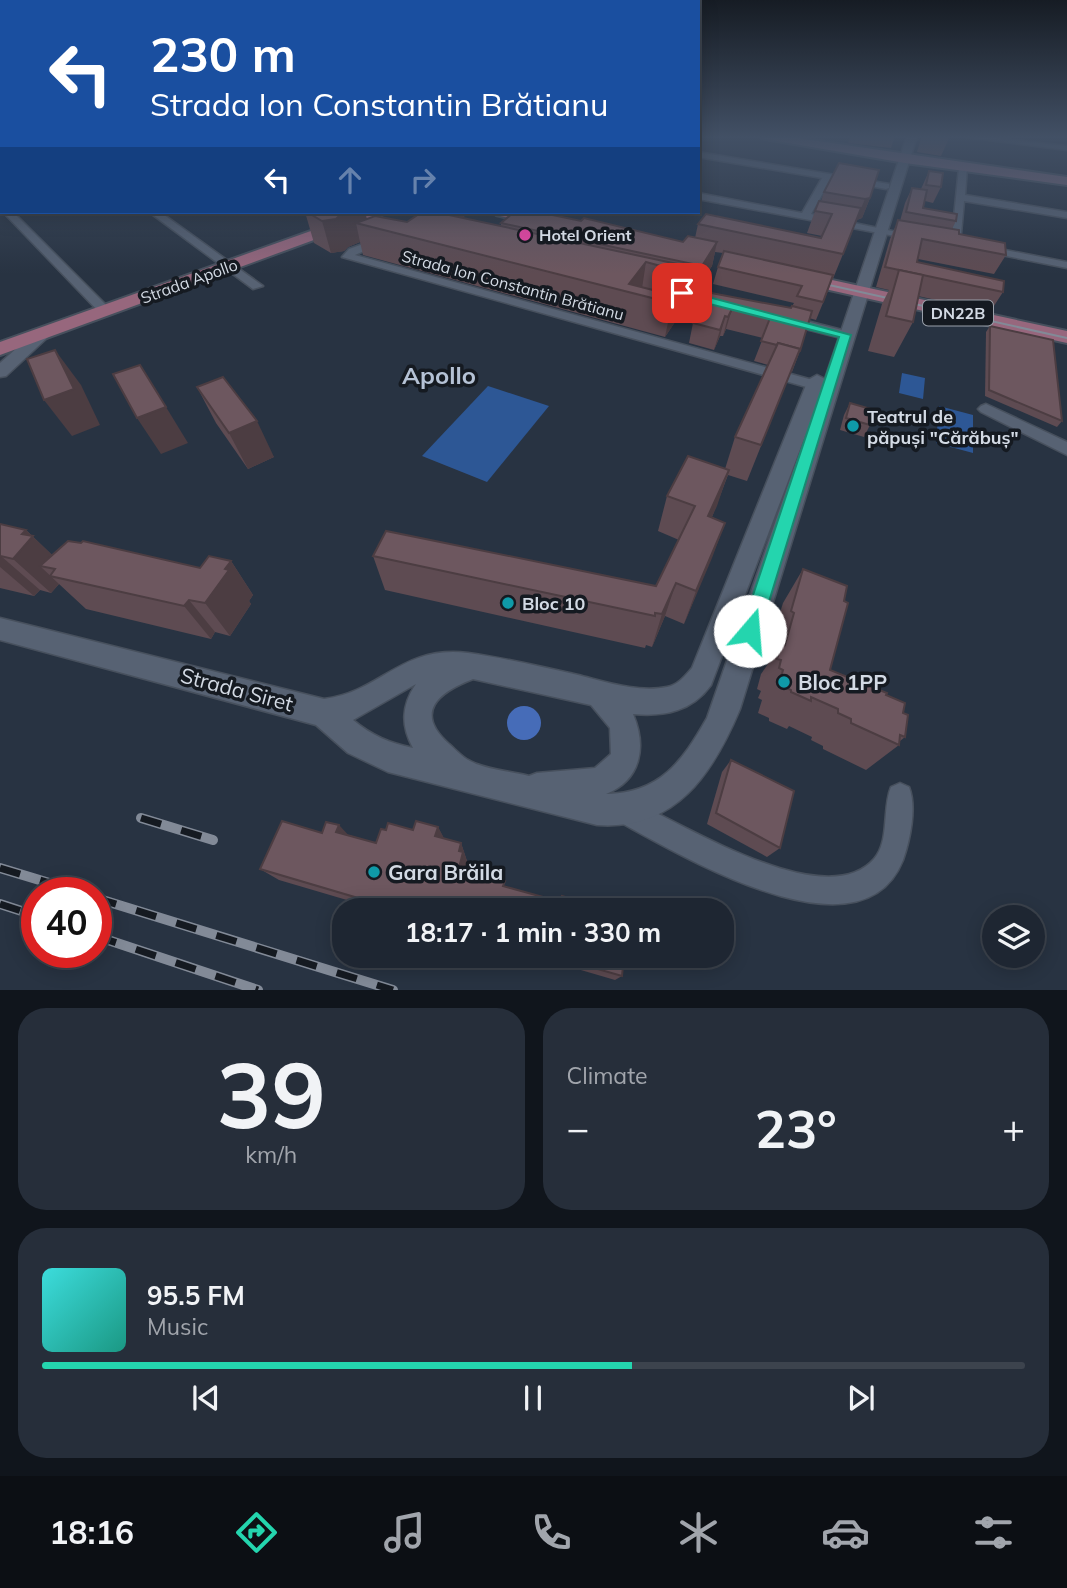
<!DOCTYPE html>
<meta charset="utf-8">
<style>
:root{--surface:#1e2632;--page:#262e3a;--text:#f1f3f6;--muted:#a1a5ac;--line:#3c434d;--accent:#24d5ae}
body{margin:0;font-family:Mulish,sans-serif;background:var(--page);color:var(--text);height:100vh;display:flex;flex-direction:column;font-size:26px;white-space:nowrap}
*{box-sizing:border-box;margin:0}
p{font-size:23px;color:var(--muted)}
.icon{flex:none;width:38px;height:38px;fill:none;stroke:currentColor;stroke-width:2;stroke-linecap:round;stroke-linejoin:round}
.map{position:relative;height:990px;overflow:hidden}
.panel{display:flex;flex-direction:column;gap:18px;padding:18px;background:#10151c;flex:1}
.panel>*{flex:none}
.guide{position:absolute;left:0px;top:0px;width:700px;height:214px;box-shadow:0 4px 18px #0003,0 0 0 2px var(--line);background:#1a4fa0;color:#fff;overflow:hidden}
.buttons{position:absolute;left:982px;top:905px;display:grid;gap:14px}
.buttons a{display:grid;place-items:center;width:63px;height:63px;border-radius:50%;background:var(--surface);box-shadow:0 4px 18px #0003,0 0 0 2px var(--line);font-size:35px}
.speed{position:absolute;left:21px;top:877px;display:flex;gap:14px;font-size:35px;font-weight:700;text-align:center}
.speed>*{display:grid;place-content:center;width:91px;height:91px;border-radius:50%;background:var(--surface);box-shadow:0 4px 18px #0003,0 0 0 2px var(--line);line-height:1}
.speed .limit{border:10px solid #d22;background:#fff;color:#111}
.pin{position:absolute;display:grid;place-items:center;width:60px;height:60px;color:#fff;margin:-30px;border-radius:14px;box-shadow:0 4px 10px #0006}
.me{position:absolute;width:77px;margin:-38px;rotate:18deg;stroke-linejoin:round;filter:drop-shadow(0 0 5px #0008)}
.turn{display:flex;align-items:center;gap:24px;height:147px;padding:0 35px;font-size:32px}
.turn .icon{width:91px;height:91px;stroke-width:2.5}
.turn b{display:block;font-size:49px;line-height:60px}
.lanes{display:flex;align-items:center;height:66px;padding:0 35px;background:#0003;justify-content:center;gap:35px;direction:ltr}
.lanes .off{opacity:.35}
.big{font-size:52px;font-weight:700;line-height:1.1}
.panel .tile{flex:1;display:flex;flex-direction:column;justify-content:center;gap:10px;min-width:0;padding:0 24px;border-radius:28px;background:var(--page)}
.panel .dial{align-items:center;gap:0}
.dial b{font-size:91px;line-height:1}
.song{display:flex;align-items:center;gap:21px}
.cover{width:84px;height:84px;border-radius:10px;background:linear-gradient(135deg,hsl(180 70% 55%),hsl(170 70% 35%))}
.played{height:7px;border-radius:4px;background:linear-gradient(90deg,var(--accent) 60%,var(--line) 60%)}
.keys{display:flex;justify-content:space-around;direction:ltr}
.heat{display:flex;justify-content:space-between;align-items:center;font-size:38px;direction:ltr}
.panel .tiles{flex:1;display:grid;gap:18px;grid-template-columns:1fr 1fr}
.tile:last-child{grid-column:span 2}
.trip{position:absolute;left:332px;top:898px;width:402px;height:70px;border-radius:28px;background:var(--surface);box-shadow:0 4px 18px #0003,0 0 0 2px var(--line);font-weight:700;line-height:70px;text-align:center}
.tab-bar{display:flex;height:112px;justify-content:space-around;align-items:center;background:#0c0f14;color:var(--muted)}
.tab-bar .icon{width:49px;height:49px}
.tab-bar .selected{color:var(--accent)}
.tab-bar b{font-size:32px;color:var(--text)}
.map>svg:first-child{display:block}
.green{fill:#2d5795}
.water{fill:#466cb8}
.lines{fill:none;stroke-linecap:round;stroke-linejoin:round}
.minor-casing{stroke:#47505d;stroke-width:3}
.tertiary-casing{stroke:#47505d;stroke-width:3}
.secondary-casing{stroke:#47505d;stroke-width:4}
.primary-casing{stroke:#47505d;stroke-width:4}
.minor{fill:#576273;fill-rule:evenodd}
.tertiary{fill:#576273;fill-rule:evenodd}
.secondary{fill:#776578;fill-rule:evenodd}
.primary{fill:#97677d;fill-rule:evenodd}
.tram{stroke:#828a97;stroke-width:2}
.rail-casing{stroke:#828a97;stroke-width:10}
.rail{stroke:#151a21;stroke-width:7;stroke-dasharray:21;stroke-linecap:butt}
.wall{fill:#5e4b52}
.shaded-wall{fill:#4c3d42}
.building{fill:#6d575f;stroke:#4c3d42;stroke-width:2;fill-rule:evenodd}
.route{fill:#24d5ae;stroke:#178a71;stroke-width:2}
.hotel-dot{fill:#d1479c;stroke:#151a21;stroke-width:2.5}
.culture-dot{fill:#0f9aa8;stroke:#151a21;stroke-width:2.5}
.labels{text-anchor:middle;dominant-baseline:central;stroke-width:7;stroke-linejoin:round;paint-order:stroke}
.far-poi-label{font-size:16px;font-weight:bold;fill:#d3dae4;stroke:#151a21;text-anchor:start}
.far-street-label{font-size:16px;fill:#d3dae4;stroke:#151a21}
.shield{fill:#151a21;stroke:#9aa0aa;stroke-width:2}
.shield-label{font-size:16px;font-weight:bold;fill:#d3dae4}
.poi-label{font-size:18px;font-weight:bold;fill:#d3dae4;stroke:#151a21;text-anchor:start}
.near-poi-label{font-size:21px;font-weight:bold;fill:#d3dae4;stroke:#151a21;text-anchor:start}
.near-street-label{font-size:21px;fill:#d3dae4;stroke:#151a21}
.district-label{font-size:24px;font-weight:bold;fill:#b5c2d5;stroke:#151a21}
</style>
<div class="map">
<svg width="1067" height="990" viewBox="0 0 1067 990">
<rect width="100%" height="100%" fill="#283342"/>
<g class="green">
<polygon points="902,373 925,378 923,399 899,393"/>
<polygon points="488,386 549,406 487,482 422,456"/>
<polygon points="939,406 973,415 973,453 936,443"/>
</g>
<circle class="water" cx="524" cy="723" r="17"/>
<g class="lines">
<g class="minor-casing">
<g id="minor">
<polygon points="958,136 979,136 1067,146 1067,150"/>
<rect x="0" y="150" width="2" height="4"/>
<polygon points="698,152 889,184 889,188 886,189 831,179 811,214 921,237 916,240 698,199 698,193 802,213 822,178 698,157"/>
<polygon points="963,165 967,168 965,195 1067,212 1067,218 964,201 960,244 951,246 959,168"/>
<polygon points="3,212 13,212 109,308 109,314 101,314"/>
<polygon points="149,212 160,212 263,286 253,289"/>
<polygon points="380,238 389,240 355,255 820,382 822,385 815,390 810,388 342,257 349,249"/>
<polygon points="985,246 1067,262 1067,268 981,251 981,247"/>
<polygon points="668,286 730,301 732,304 726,308 664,293 662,290"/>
<polygon points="787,316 850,332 852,335 845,339 782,323 781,320"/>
<polygon points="986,404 1067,442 1067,455 981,412 978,409 981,406"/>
<path d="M900,783l9,4c8,20 1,53 -6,73 -42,106 -227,-8 -289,-41l-4,-9 4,-9 9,-4c54,22 201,119 251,62 16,-18 8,-51 17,-72z"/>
</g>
</g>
<g class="tertiary-casing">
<g id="tertiary">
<path d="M907,136h10l-177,573c-27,64 -64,122 -143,116l-209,-53 -40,-19 -32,-28 -316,-85v-22l324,81c58,-7 76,-54 144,-46 37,5 74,14 110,22 28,7 60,18 89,12 11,-2 18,-11 25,-19l116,-288 9,-5 8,4zM808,428l-101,290c-25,44 -47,75 -101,76 35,-14 41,-47 27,-80 32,3 59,-3 78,-29zM473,679l118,26 19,23 1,26 -16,14 -58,5 -8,3c-19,-5 -42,-6 -59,-15 -7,-3 -15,-12 -21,-17 -36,-32 -10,-52 24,-65zM416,684c-15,22 -15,42 -3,64 -23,-5 -41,-12 -60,-28z"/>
<polygon points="42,329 50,334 48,337 6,376 0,377 0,363 36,331"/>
</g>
</g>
<g class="secondary-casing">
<polygon id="secondary" points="759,136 783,136 1067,177 1067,185 905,163 765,139"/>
</g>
<g class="primary-casing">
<g id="primary">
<polygon points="364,212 384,212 382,215 0,355 0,342"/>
<polygon points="494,212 520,212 551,219 554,222 546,227 496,215"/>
<polygon points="795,272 1067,331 1067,343 789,281 786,277"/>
</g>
</g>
<use href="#minor" class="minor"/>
<use href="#tertiary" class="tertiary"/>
<use href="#secondary" class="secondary"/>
<use href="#primary" class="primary"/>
<g class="tram">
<polyline points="496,212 530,219"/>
<polyline points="811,281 1067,338"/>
</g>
<g class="rail-casing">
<g id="rail">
<polyline points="141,818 213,840"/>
<polyline points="0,868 79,892"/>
<polyline points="96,898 393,990"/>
<polyline points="0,904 37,916"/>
<polyline points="96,936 258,990"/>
</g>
</g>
<use href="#rail" class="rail"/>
</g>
<g class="wall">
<polygon points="851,136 895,136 891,148 848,143"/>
<polygon points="922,136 950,136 941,156 917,152"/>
<polygon points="929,171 941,187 933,203 925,201 923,208 956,221 952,229 959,234 1006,255 994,274 918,259 917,262 1003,292 990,312 918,296 913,322 894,357 868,351 882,304 889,290 876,287 890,239 898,220 900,221 905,203 912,188 921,189"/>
<polygon points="824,192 870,198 862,218 857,220 816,320 809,318 800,351 792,372 791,371 747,481 728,475 712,517 725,523 684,624 665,616 652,647 646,645 645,648 385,590 373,556 656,586 679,540 658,531 667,496 725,469 735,437 768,365 754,361 763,338 726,329 723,336 720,336 714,350 689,343 693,323 706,292 791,308 794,303 713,284 718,267 723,253 715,252 712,266 696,290 692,289 689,301 665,337 363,255 360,242 348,247 344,251 331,253 314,243 305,212 365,212 367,219 407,222 440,213 440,212 468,212 469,213 462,218 501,226 501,223 514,212 542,212 542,213 683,242 695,238 698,224 821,238 822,236 807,233 815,211 821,201"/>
<polygon points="990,326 1062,421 1057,427 985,396 986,332"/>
<polygon points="197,387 274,457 248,469 216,423"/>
<polygon points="850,403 870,425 864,437 840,430 844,415"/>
<polygon points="0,524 26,530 52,555 200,568 231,561 253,595 249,601 251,604 230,636 215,632 211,639 86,609 59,584 51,593 40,590 34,596 0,588"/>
<polygon points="803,569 830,670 886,695 903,713 905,737 900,741 899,745 866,770 823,749 823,746 811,740 812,737 789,726 787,729 769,721 769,718 758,713 762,700 758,698 761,691 757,689 761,674 768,664 774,645 770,644 783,603"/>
<polygon points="731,760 780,848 767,857 707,824 722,772"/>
<polygon points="438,827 444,839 461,843 468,864 467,870 506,887 560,902 611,910 364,910 356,904 357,903 279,880 260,869 349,835 376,843 386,830 413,830"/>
<polygon points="533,956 624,956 622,976 615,980"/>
</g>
<g class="shaded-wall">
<polygon points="870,198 862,218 856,220 865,199"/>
<polygon points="348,212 365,212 368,226 356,223 360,242 348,247 344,251 331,253 322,221"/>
<polygon points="455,212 468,212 469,213 456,222"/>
<polygon points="717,242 712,266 696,290 702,266"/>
<polygon points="646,262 641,295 629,284"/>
<polygon points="696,268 689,301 665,337 672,303"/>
<polygon points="732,309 726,329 723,336 728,317"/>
<polygon points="725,316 720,336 714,350 720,330"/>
<polygon points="55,350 81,385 100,425 72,436 44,400"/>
<polygon points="166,407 188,443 161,454 137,418"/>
<polygon points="257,421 274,457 248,469 229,433"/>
<polygon points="729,470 717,506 696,551 708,516"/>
<polygon points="725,523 712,558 684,624 696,591"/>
<polygon points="26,530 69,571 40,566 59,584 51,593 13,559 22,534"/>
<polygon points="1,556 40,590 34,596 0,567 0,557"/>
<polygon points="231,561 253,595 249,601 251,604 230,636 205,603"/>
<polygon points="676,583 665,616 652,647 662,614"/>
<polygon points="189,600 215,632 211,639 184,606"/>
<polygon points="339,825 352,839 336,832"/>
<polygon points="438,827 445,840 435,836"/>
<polygon points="461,843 468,864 464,879 459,868 459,851"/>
</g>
<g class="building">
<polygon points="839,163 879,170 870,198 865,199 824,192"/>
<polygon points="929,171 943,173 941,187 926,185"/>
<polygon points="912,188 927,190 923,208 957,214 956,221 906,212"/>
<polygon points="819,201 861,208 843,254 698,224 706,214 821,238 832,214 815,211"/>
<polygon points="307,212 348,212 340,215 336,219 322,221"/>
<path d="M422,212h13l261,56 -24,35 -316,-80 19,-7 32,6zM646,262l26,7 -15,22 -28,-7z"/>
<polygon points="514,212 538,212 581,221 584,218 683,242 688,236 717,242 702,266 501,223"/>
<polygon points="898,220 959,230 959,234 1005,243 1006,255 922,239 917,262 1004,281 1003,292 885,267"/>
<polygon points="724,251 833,275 823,302 797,296 802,286 718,267"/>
<polygon points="899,270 923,275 913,322 886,316"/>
<polygon points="706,292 791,308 792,306 812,311 800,351 799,351 800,349 778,343 777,345 761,341 770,318 732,309 728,317 725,316 720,330 693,323"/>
<polygon points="990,326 1053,340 1062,421 989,390"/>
<polygon points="778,343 800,349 761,445 735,437"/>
<polygon points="55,350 74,389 44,400 27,359"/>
<polygon points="140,365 166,407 137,418 113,374"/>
<polygon points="223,377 257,421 229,433 197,387"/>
<polygon points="850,403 874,410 870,425 846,418"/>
<polygon points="688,456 729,470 708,516 725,523 696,591 676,583 662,614 655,613 655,616 373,556 386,531 656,586 695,506 667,496"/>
<polygon points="0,524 26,530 22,534 33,536 13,559 1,556 0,557"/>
<polygon points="68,541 81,543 83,541 200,568 209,556 231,561 225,569 229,570 205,603 189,600 184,606 50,576 55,569 40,566"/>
<polygon points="803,569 847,586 844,601 848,603 830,670 887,693 886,695 905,703 903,713 908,715 905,737 900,735 899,745 851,723 851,719 838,713 838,709 811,697 811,701 791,692 791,690 779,684 783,670 779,668 781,660 777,659 782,643 785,645 794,613 791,611"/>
<polygon points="731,760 794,791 780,848 716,813"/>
<polygon points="282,821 322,833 326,822 339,825 336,832 376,843 381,829 386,830 388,823 413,830 416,821 438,827 435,836 461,843 459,851 463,852 459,868 505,881 503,886 561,902 562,896 611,910 375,910 356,904 358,898 260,869"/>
<polygon points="552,956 624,956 622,976"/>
</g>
<linearGradient id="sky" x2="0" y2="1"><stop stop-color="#161c24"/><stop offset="0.5" stop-color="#425065"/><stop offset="1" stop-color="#425065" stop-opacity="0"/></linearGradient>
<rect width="1067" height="274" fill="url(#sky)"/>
<polygon class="route" points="682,290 851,335 760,631 757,638 750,640 744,638 741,631 839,337 678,296 676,293"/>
<circle class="hotel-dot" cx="525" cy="235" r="7"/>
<g class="culture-dot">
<circle cx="853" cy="426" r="7"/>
<circle cx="508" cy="603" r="7"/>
<circle cx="784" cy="682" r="7"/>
<circle cx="374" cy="872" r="7"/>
</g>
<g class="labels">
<g class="far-poi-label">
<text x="539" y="235">Hotel Orient</text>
</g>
<g class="far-street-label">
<text transform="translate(189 281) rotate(-20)">Strada Apollo</text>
<text transform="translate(513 285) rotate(15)">Strada Ion Constantin Brătianu</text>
</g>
<rect class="shield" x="923" y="300.5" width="70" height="25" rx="5"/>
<g class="shield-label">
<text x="958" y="313">DN22B</text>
</g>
<g class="poi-label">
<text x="867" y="416">Teatrul de<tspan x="867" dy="21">păpuși "Cărăbuș"</tspan></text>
<text x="522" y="603">Bloc 10</text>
</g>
<g class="near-poi-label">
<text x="798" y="682">Bloc 1PP</text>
<text x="388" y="872">Gara Brăila</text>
</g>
<g class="near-street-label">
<text transform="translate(237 689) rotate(15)">Strada Siret</text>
</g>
<g class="district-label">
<text x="439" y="375">Apollo</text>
</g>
</g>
</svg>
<div class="buttons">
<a><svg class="icon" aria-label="layers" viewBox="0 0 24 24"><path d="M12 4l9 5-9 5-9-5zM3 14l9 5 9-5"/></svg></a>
</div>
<div class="speed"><div class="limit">40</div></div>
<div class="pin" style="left:682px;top:293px;background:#d93025"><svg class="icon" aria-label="arrive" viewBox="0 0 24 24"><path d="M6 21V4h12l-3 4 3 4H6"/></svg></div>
<svg class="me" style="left:750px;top:631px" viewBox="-20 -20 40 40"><circle r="19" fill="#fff"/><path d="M0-13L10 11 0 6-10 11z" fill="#24d5ae"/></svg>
<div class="trip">18:17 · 1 min · 330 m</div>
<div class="guide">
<div class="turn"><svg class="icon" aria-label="left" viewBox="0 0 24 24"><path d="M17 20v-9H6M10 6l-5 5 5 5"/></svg><div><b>230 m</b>Strada Ion Constantin Brătianu</div></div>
<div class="lanes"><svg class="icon" aria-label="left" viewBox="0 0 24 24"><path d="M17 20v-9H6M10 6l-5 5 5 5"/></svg><svg class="icon off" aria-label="ahead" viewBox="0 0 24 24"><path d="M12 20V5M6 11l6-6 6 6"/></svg><svg class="icon off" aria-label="right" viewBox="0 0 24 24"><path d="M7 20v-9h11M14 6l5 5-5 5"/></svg></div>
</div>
</div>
<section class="panel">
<div class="tiles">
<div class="tile dial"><b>39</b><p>km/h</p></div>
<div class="tile"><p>Climate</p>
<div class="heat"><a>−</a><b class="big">23°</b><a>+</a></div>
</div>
<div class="tile">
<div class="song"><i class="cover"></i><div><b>95.5 FM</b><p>Music</p></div></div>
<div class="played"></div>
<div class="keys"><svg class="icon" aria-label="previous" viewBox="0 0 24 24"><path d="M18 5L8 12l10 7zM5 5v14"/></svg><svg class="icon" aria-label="pause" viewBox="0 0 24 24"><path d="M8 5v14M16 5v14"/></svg><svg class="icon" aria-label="next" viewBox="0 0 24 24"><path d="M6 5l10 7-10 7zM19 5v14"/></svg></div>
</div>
</div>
</section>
<nav class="tab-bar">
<b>18:16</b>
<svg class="icon selected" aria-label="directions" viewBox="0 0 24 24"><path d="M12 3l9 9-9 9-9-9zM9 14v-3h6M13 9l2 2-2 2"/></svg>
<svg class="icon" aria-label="music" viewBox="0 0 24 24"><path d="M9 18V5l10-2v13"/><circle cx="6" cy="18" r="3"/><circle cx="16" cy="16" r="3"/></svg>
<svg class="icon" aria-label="phone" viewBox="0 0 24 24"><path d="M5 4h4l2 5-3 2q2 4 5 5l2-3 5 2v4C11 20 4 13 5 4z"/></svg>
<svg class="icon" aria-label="climate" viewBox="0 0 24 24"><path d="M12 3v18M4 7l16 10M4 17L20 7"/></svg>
<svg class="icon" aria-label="car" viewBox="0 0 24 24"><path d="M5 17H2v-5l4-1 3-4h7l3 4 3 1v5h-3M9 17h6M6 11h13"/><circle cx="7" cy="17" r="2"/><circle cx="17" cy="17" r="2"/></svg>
<svg class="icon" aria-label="filters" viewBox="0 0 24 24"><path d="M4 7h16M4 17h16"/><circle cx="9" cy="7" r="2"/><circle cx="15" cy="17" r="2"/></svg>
</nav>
